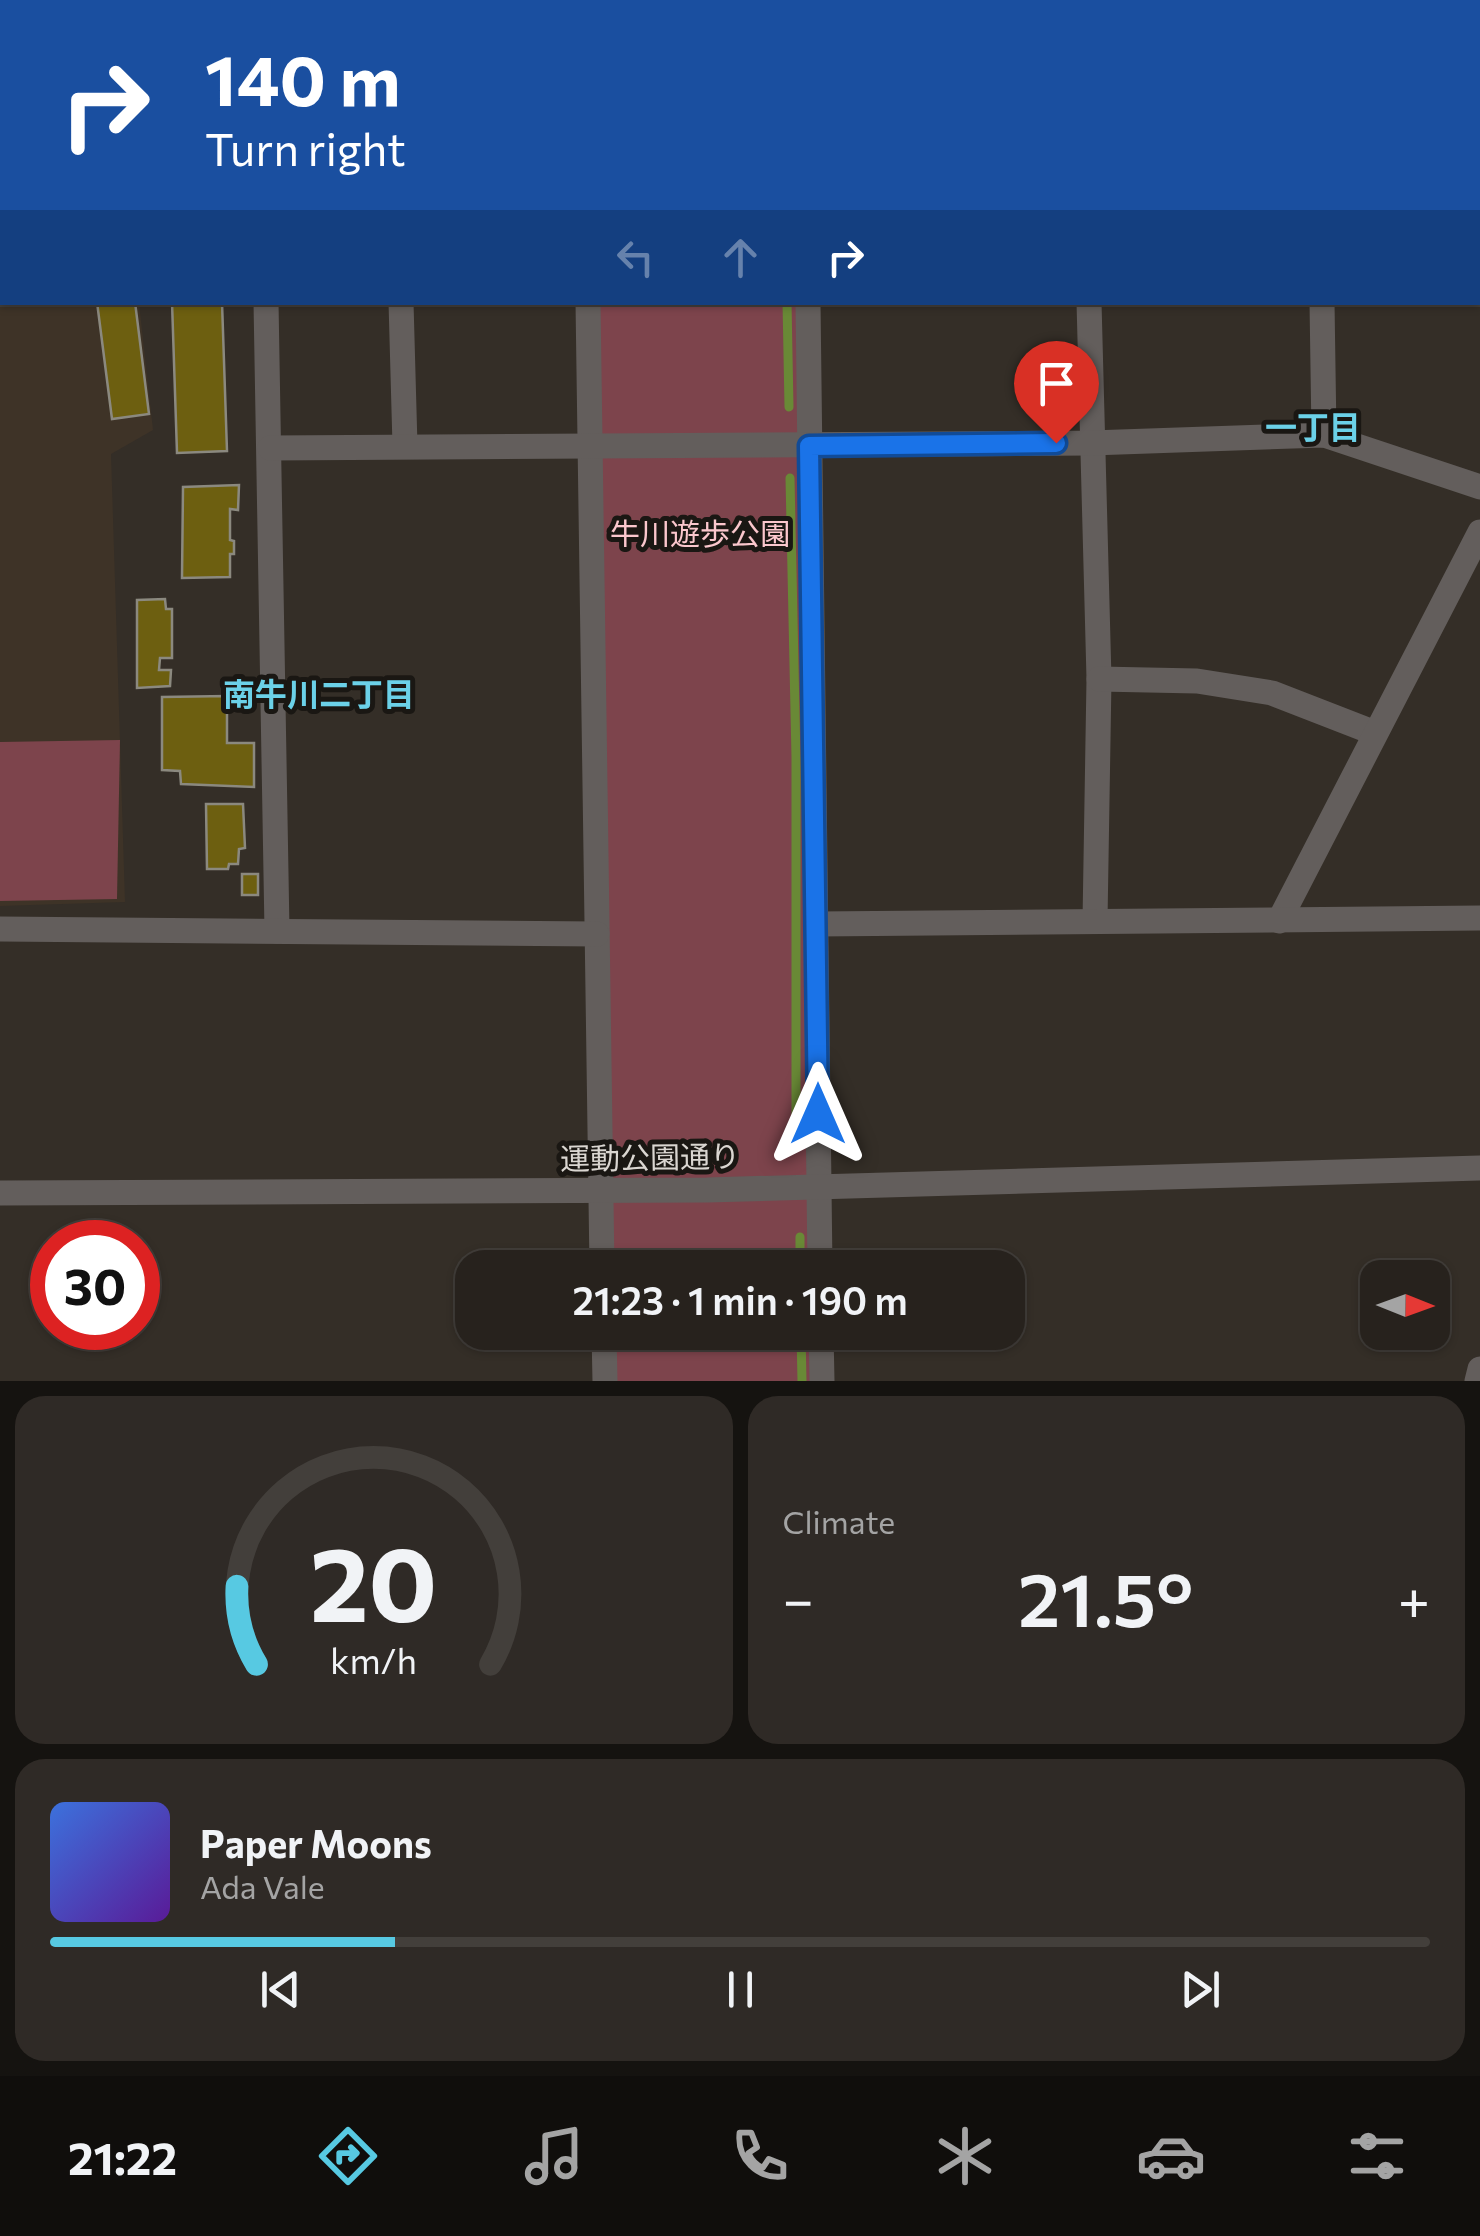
<!DOCTYPE html>
<meta charset="utf-8">
<style>
:root{--surface:#27221d;--page:#2f2a26;--text:#f1f3f6;--muted:#a4a4a4;--line:#433f3b;--accent:#57c9e2}
body{margin:0;font-family:Commissioner,"Noto Sans JP",sans-serif;background:var(--page);color:var(--text);height:100vh;display:flex;flex-direction:column;font-size:38px;white-space:nowrap}
*{box-sizing:border-box;margin:0}
p{font-size:32px;color:var(--muted)}
.icon{flex:none;width:55px;height:55px;fill:none;stroke:currentColor;stroke-width:2;stroke-linecap:round;stroke-linejoin:round}
.map{position:relative;height:1381px;overflow:hidden}
.drawer{display:flex;flex-direction:column;gap:15px;padding:15px;background:#151310;flex:1}
.drawer>*{flex:none}
.guide{position:absolute;left:0px;top:0px;width:1480px;height:305px;box-shadow:0 2px 8px #0004,0 0 0 2px var(--line);background:#1a4fa0;color:#fff;overflow:hidden}
.needle{width:65px;rotate:91deg}
.buttons{position:absolute;left:1360px;top:1260px;display:grid;gap:20px}
.buttons a{display:grid;place-items:center;width:90px;height:90px;border-radius:20px;background:var(--surface);box-shadow:0 2px 8px #0004,0 0 0 2px var(--line);font-size:50px}
.speed{position:absolute;left:30px;top:1220px;display:flex;gap:20px;font-size:50px;font-weight:700;text-align:center}
.speed>*{display:grid;place-content:center;width:130px;height:130px;border-radius:50%;background:var(--surface);box-shadow:0 2px 8px #0004,0 0 0 2px var(--line);line-height:1}
.speed .limit{border:15px solid #d22;background:#fff;color:#111}
.pin{position:absolute;display:grid;place-items:center;width:85px;height:85px;color:#fff;margin:-102px -42px;border-radius:50% 50% 50% 0;rotate:-45deg;box-shadow:0 0 10px #0007}
.pin .icon{rotate:45deg}
.me{position:absolute;width:110px;margin:-55px;rotate:0deg;stroke-linejoin:round;filter:drop-shadow(0 0 8px #0008)}
.turn{display:flex;align-items:center;gap:35px;height:210px;padding:0 40px;font-size:45px}
.turn .icon{width:130px;height:130px;stroke-width:2.5}
.turn b{display:block;font-size:70px;line-height:85px}
.lanes{display:flex;align-items:center;height:95px;padding:0 40px;background:#0003;justify-content:center;gap:50px;direction:ltr}
.lanes .off{opacity:.35}
.big{font-size:75px;font-weight:600;line-height:1.1}
.drawer .widget{flex:1;display:flex;flex-direction:column;justify-content:center;gap:15px;min-width:0;padding:0 35px;border-radius:30px;background:var(--page)}
.drawer .dial{align-items:center;gap:0}
.dial svg{height:260px;overflow:visible;fill:none;stroke:var(--line);stroke-width:7;stroke-linecap:round;text-anchor:middle}
.dial text{fill:var(--text);stroke:none}
.song{display:flex;align-items:center;gap:30px}
.cover{width:120px;height:120px;border-radius:15px;background:linear-gradient(135deg,hsl(220 70% 55%),hsl(270 70% 35%))}
.played{height:10px;border-radius:5px;background:linear-gradient(90deg,var(--accent) 25%,var(--line) 25%)}
.keys{display:flex;justify-content:space-around;direction:ltr}
.heat{display:flex;justify-content:space-between;align-items:center;font-size:55px;direction:ltr}
.drawer .tiles{flex:1;display:grid;gap:15px;grid-template-columns:1fr 1fr}
.widget:last-child{grid-column:span 2}
.trip{position:absolute;left:455px;top:1250px;width:570px;height:100px;border-radius:30px;background:var(--surface);box-shadow:0 2px 8px #0004,0 0 0 2px var(--line);font-weight:600;line-height:100px;text-align:center}
.tabs{display:flex;height:160px;justify-content:space-around;align-items:center;background:#100e0c;color:var(--muted)}
.tabs .icon{width:70px;height:70px}
.tabs .current{color:var(--accent)}
.tabs b{font-size:45px;color:var(--text)}
.map>svg:first-child{display:block}
.built{fill:#3e3327}
.green{fill:#7d444c}
.lines{fill:none;stroke-linecap:round;stroke-linejoin:round}
.stream{stroke:#698936;stroke-width:9}
.building{fill:#6d5f10;stroke:#8b897f;stroke-width:2.5}
.minor{stroke:#635e5c;stroke-width:25}
.route-casing{stroke:#114b97;stroke-width:25}
.route{stroke:#1a73e8;stroke-width:18}
.labels{text-anchor:middle;dominant-baseline:central;stroke-width:10;stroke-linejoin:round;paint-order:stroke}
.park-label{font-size:30px;fill:#fbc7cd;stroke:#1a1713}
.street-label{font-size:30px;fill:#dad6d1;stroke:#1a1713}
.neighbourhood-label{font-size:32px;font-weight:bold;fill:#6bd1e8;stroke:#1a1713}
</style>
<div class="map">
<svg width="1480" height="1381" viewBox="0 0 1480 1381">
<rect width="100%" height="100%" fill="#342e27"/>
<polygon class="built" points="0,0 238,0 2,2 2,302 139,303 153,430 111,454 125,902 0,906"/>
<g class="green">
<polygon points="588,303 808,303 820,1267 603,1267"/>
<polygon points="120,740 117,899 0,901 0,742"/>
<polygon points="604,1333 821,1333 822,1381 606,1381"/>
</g>
<g class="lines">
<g class="stream">
<polyline points="782,0 782,2"/>
<polyline points="787,302 789,407"/>
<polyline points="790,478 796,758 796,1132"/>
<polyline points="800,1237 800,1268"/>
<polyline points="801,1332 802,1381"/>
</g>
</g>
<g class="building">
<polygon points="97,302 135,302 149,414 112,419"/>
<polygon points="172,302 222,302 227,451 177,453"/>
<polygon points="239,485 238,510 230,509 230,540 234,541 234,554 230,554 230,577 182,578 183,487"/>
<polygon points="165,599 166,609 172,609 172,658 160,658 159,670 171,670 170,686 137,688 137,600"/>
<polygon points="227,696 227,743 254,743 254,787 181,784 180,771 162,770 162,697"/>
<polygon points="206,804 243,804 245,848 239,849 238,864 229,864 228,869 207,869"/>
<rect x="242" y="874" width="16" height="21"/>
</g>
<g class="lines">
<g class="minor">
<polyline points="256,0 256,2"/>
<polyline points="587,0 587,2"/>
<polyline points="804,0 804,2"/>
<polyline points="1084,0 1084,2"/>
<polyline points="1319,0 1319,2"/>
<polyline points="266,302 277,931"/>
<polyline points="401,302 405,446"/>
<polyline points="588,302 602,1268"/>
<polyline points="808,302 820,1268"/>
<polyline points="1089,302 1099,679 1095,921"/>
<polyline points="1322,302 1324,435"/>
<polyline points="270,448 1091,443 1324,435 1480,487"/>
<polyline points="1099,679 1197,681 1272,693 1375,733"/>
<polyline points="1279,921 1480,532"/>
<polyline points="817,924 1480,918"/>
<polyline points="0,929 597,934"/>
<polyline points="0,1193 707,1190 1480,1168"/>
<polyline points="604,1332 605,1381"/>
<polyline points="821,1332 822,1381"/>
<polyline points="1477,1381 1480,1369"/>
</g>
</g>
<g class="lines">
<g class="route-casing">
<polyline id="route" points="818,1114 809,446 1056,443"/>
</g>
<use href="#route" class="route"/>
</g>
<g class="labels">
<g class="park-label">
<text x="700" y="532">牛川遊歩公園</text>
</g>
<g class="street-label">
<text transform="translate(650 1156) rotate(-1)">運動公園通り</text>
</g>
<g class="neighbourhood-label">
<text x="1313" y="426">一丁目</text>
<text x="319" y="693">南牛川二丁目</text>
</g>
</g>
</svg>
<div class="buttons">
<a><svg class="needle" viewBox="-14 -14 28 28"><path d="M0-13l5 13h-10z" fill="#e53935"/><path d="M0 13l5-13h-10z" fill="#a4a4a4"/></svg></a>
</div>
<div class="speed"><div class="limit">30</div></div>
<div class="pin" style="left:1056px;top:443px;background:#d93025"><svg class="icon" aria-label="arrive" viewBox="0 0 24 24"><path d="M6 21V4h12l-3 4 3 4H6"/></svg></div>
<svg class="me" style="left:818px;top:1114px" viewBox="-20 -20 40 40"><path d="M0-17L14 15 0 8-14 15z" fill="#1a73e8" stroke="#fff" stroke-width="4"/></svg>
<div class="trip">21:23 · 1 min · 190 m</div>
<div class="guide">
<div class="turn"><svg class="icon" aria-label="right" viewBox="0 0 24 24"><path d="M7 20v-9h11M14 6l5 5-5 5"/></svg><div><b>140 m</b>Turn right</div></div>
<div class="lanes"><svg class="icon off" aria-label="left" viewBox="0 0 24 24"><path d="M17 20v-9H6M10 6l-5 5 5 5"/></svg><svg class="icon off" aria-label="ahead" viewBox="0 0 24 24"><path d="M12 20V5M6 11l6-6 6 6"/></svg><svg class="icon" aria-label="right" viewBox="0 0 24 24"><path d="M7 20v-9h11M14 6l5 5-5 5"/></svg></div>
</div>
</div>
<section class="drawer">
<div class="tiles">
<div class="widget dial"><svg viewBox="0 0 100 80">
<path d="M14 69A42 42 0 1 1 86 69"/>
<path d="M14 69A42 42 0 0 1 8 45" stroke="#57c9e2"/>
<text x="50" y="56" font-size="32" font-weight="700">20</text>
<text x="50" y="72" font-size="11">km/h</text>
</svg></div>
<div class="widget"><p>Climate</p>
<div class="heat"><a>−</a><b class="big">21.5°</b><a>+</a></div>
</div>
<div class="widget">
<div class="song"><i class="cover"></i><div><b>Paper Moons</b><p>Ada Vale</p></div></div>
<div class="played"></div>
<div class="keys"><svg class="icon" aria-label="previous" viewBox="0 0 24 24"><path d="M18 5L8 12l10 7zM5 5v14"/></svg><svg class="icon" aria-label="pause" viewBox="0 0 24 24"><path d="M8 5v14M16 5v14"/></svg><svg class="icon" aria-label="next" viewBox="0 0 24 24"><path d="M6 5l10 7-10 7zM19 5v14"/></svg></div>
</div>
</div>
</section>
<nav class="tabs">
<b>21:22</b>
<svg class="icon current" aria-label="directions" viewBox="0 0 24 24"><path d="M12 3l9 9-9 9-9-9zM9 14v-3h6M13 9l2 2-2 2"/></svg>
<svg class="icon" aria-label="music" viewBox="0 0 24 24"><path d="M9 18V5l10-2v13"/><circle cx="6" cy="18" r="3"/><circle cx="16" cy="16" r="3"/></svg>
<svg class="icon" aria-label="phone" viewBox="0 0 24 24"><path d="M5 4h4l2 5-3 2q2 4 5 5l2-3 5 2v4C11 20 4 13 5 4z"/></svg>
<svg class="icon" aria-label="climate" viewBox="0 0 24 24"><path d="M12 3v18M4 7l16 10M4 17L20 7"/></svg>
<svg class="icon" aria-label="car" viewBox="0 0 24 24"><path d="M5 17H2v-5l4-1 3-4h7l3 4 3 1v5h-3M9 17h6M6 11h13"/><circle cx="7" cy="17" r="2"/><circle cx="17" cy="17" r="2"/></svg>
<svg class="icon" aria-label="filters" viewBox="0 0 24 24"><path d="M4 7h16M4 17h16"/><circle cx="9" cy="7" r="2"/><circle cx="15" cy="17" r="2"/></svg>
</nav>
